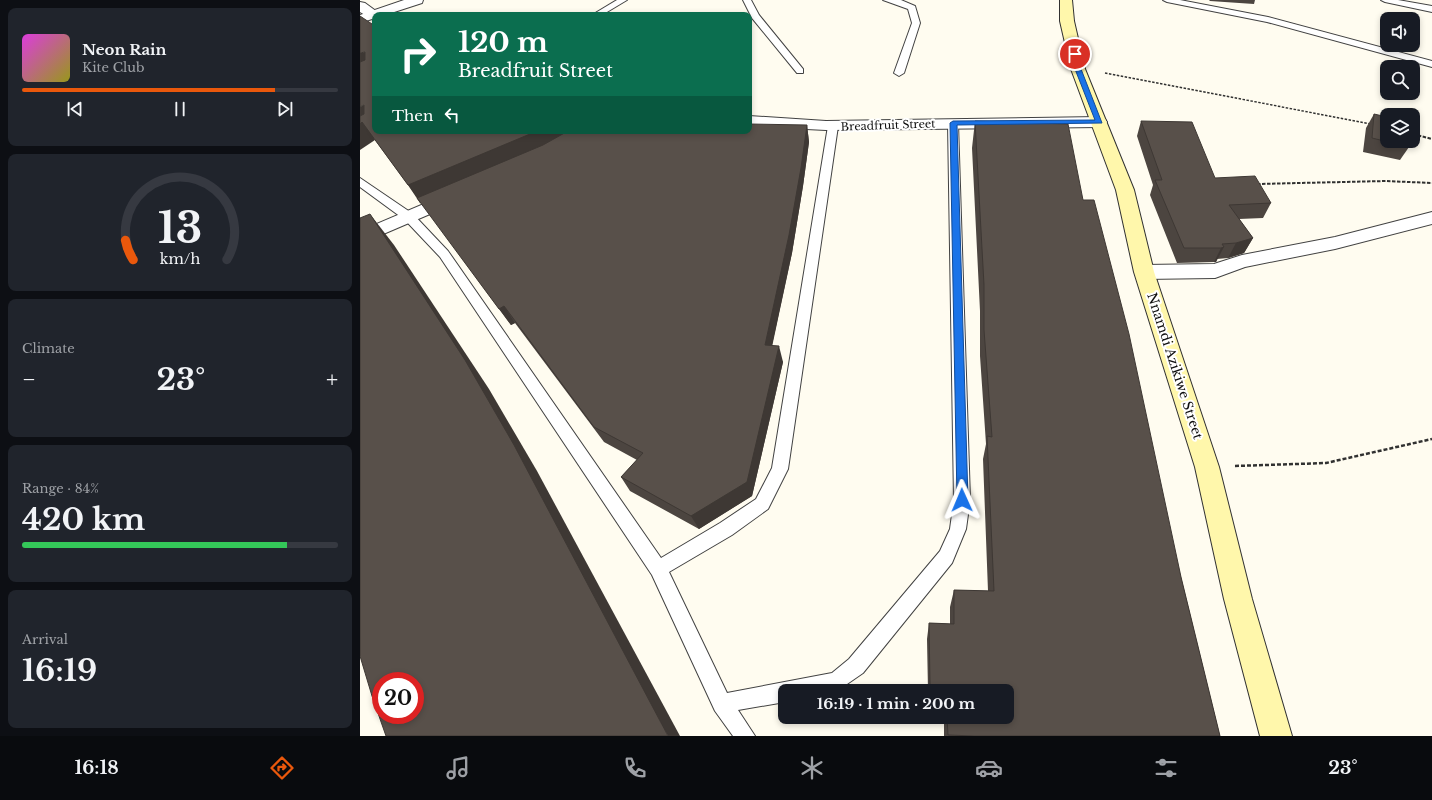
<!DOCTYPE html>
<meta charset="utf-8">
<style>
:root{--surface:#171b24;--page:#20242c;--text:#f1f3f6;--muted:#9ea1a6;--line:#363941;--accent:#ea580c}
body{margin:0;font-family:"Libre Baskerville",serif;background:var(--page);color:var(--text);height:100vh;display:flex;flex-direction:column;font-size:15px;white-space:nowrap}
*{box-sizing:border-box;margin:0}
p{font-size:13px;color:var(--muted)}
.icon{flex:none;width:22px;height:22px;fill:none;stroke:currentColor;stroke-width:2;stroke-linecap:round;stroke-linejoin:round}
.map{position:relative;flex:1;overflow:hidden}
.sheet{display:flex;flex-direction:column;gap:8px;padding:8px;background:#0d0f14;width:360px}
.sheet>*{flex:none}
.hud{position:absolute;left:12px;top:12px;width:380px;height:122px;border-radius:8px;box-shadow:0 2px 6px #0003;background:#0b6e4f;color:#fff;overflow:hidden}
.controls{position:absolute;left:1020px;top:12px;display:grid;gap:8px}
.controls a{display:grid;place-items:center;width:40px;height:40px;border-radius:8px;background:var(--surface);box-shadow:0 2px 6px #0003;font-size:20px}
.speed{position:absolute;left:12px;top:672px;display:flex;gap:8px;font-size:20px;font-weight:700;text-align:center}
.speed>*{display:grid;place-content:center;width:52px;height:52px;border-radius:50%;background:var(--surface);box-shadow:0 2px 6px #0003;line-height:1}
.speed .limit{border:6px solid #d22;background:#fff;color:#111}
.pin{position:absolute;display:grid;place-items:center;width:34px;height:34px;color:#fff;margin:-17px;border:2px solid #fff;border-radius:50%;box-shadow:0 1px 4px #0007}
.me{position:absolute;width:44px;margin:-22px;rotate:359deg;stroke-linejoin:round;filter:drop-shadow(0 0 3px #0008)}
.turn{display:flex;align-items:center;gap:14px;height:84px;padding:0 20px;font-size:18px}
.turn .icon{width:52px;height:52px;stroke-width:2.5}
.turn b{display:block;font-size:28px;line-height:34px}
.then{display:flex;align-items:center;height:38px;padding:0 20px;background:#0003;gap:8px;font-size:15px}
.big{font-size:30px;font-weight:700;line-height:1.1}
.sheet .card{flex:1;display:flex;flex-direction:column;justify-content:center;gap:6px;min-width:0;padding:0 14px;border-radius:8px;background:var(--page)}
.sheet .dial{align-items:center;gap:0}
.dial svg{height:104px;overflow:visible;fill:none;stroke:var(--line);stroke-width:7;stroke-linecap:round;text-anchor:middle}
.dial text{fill:var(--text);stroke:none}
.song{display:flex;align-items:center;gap:12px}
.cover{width:48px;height:48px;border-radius:6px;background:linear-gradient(135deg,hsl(300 70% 55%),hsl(60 70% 35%))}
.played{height:4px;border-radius:2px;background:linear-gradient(90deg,var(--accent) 80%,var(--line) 80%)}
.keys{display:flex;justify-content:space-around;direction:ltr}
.heat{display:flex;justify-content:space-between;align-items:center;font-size:22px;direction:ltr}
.charge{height:6px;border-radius:3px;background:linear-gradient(90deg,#34c759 84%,var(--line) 0)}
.trip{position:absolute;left:418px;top:684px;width:236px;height:40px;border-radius:8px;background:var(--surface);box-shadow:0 2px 6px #0003;font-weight:700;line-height:40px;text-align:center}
.menu{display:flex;height:64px;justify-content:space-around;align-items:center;background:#090b0e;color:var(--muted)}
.menu .icon{width:28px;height:28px}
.menu .active{color:var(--accent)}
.menu b{font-size:18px;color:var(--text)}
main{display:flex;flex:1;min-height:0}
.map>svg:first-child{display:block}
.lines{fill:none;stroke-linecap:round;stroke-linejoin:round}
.service-casing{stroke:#424242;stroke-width:2}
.pedestrian-casing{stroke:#424242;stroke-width:2}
.minor-casing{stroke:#424242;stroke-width:2}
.tertiary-casing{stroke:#424242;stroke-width:2}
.secondary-casing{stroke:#313131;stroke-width:2}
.path-far2{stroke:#313131;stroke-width:1.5;stroke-dasharray:2.5 1.5;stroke-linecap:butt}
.path-far1{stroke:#313131;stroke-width:2;stroke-dasharray:3.5 1.5;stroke-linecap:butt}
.path{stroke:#313131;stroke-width:2.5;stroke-dasharray:4 2;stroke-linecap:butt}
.service{fill:#fff;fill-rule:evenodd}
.pedestrian{fill:#fff;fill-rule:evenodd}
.minor{fill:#fff;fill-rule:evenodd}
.tertiary{fill:#fff;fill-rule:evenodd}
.secondary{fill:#fff7ab;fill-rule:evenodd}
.wall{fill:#4c4540}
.shaded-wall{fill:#3e3834}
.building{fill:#58504a;stroke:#3e3834;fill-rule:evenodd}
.route{fill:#1a73e8;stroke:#114b97}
.labels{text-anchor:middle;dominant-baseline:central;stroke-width:4;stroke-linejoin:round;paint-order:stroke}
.far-street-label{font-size:11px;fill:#0f0f0f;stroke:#fff}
.street-label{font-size:13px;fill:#0f0f0f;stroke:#fff}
</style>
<main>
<section class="sheet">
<div class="card">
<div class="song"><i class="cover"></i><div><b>Neon Rain</b><p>Kite Club</p></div></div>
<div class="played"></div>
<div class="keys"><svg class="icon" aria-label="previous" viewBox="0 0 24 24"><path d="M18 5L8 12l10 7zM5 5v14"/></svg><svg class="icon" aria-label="pause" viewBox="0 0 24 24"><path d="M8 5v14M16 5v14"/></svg><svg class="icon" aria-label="next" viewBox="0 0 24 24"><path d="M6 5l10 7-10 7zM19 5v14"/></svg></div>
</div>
<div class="card dial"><svg viewBox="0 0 100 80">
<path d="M14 69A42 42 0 1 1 86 69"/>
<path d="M14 69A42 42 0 0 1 8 54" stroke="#ea580c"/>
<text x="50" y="56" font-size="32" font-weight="700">13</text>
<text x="50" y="72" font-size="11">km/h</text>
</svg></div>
<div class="card"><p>Climate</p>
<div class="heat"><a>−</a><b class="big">23°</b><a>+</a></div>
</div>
<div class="card"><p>Range · 84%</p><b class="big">420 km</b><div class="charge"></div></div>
<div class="card"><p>Arrival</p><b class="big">16:19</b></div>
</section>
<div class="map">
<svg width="1072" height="736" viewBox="0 0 1072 736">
<rect width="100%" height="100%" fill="#fffcf0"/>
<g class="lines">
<g class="service-casing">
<g id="service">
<polygon points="257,0 267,0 242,15 232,15"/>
<polygon points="383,0 391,0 399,15 443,69 443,73 437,73 392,18"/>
<polygon points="523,0 541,0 555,6 560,23 544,73 539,76 534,73 552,23 548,9"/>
<polygon points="803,0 820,0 908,17 1072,61 1072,67 907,22 807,2"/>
<polygon points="1021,0 1038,0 1072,6 1072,12 1025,2"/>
<polygon points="593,120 598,123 610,500 606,529 592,563 503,673 477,691 425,691 425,702 378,710 395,736 373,736 355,711 292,575 80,257 45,220 0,187 0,178 53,214 88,251 301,558 360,523 396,499 412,468 468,126 469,124 477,124 478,126 428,469 408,509 372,535 309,572 367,693 472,673 489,659 580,551 590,529 594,500 588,123"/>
</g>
</g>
<g class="pedestrian-casing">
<polygon id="pedestrian" points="1072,212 1072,224 975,249 885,267 855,278 784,279 777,277 775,272 777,267 784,265 854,264 882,255 975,237"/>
</g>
<g class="minor-casing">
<g id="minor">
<polygon points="0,2 5,3 20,14 15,15 15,21 0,12"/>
<polygon points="389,116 466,121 739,117 745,119 747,122 745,125 739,127 466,130 389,126"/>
<polygon points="92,192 98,194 101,198 98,202 0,244 0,231"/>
</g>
</g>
<g class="tertiary-casing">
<polygon id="tertiary" points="44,0 63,0 62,3 25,15 15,15 15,18 0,23 0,15"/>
</g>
<g class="secondary-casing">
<polygon id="secondary" points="700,0 712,0 714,21 725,69 774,190 794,272 859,467 892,599 932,736 900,736 864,599 835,467 774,272 756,190 711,69 700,21"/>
</g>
<polyline class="path-far2" points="745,73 1011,124"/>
<g class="path-far1">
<polyline points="1053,134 1072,139"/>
<polyline points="897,184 1026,181 1072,183"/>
</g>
<polyline class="path" points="875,466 966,463 1072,439"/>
<use href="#service" class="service"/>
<use href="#pedestrian" class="pedestrian"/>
<use href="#minor" class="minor"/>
<use href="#tertiary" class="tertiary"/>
<use href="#secondary" class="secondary"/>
</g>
<g class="wall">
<polygon points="849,0 895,0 894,4 850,1"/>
<polygon points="1014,114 1049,147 1040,160 1003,152 1006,128"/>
<polygon points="615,121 723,200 821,577 860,736 584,736 584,717 647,717 647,691 568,691 567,639 569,623 590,624 590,607 594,590 628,591 623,459 626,444 620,356 620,311 612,148"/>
<polygon points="781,121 855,178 911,203 903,218 879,219 893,238 884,253 868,258 857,259 856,262 854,262 817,263 790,195 793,185 777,136"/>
<polygon points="447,125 449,142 443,186 432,253 412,345 423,362 392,496 339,529 270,491 261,477 277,460 244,442 155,323 151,325 15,140 15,131"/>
</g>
<g class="shaded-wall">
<polygon points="5,52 15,67 0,75 0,53"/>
<polygon points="4,105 15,140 0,150 0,107"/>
<polygon points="447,125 449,142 443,186 432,253 409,361 405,345"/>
<polygon points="176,131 217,131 60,203 48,185"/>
<polygon points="10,214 34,245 129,389 177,471 320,736 308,736"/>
<polygon points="893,238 884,253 868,258 876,243"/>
<polygon points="864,247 856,262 854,262 861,248"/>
<polygon points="144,306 155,323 151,325 139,309"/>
<polygon points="419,346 423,362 392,496 339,529 331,516"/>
</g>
<g class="building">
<polygon points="0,16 15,26 15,131 176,131 170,134 48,185 2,122 0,124 0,116 4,114 4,105 0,107 0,62 5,60 5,52 0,53"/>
<polygon points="1014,114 1027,117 1027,141 1049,141 1049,147 1012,138"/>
<polygon points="615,121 708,124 723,200 734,200 769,334 821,577 860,736 614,736 588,735 587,717 647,717 647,691 586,691 586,685 570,685 569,623 594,624 594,590 634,591 627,436 632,437 624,330 624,285"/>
<polygon points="781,121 832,122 855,178 895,176 911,203 869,205 893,238 876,243 862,244 864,247 861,248 824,248 795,180 802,180"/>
<polygon points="389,124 447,125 441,168 429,235 405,345 419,346 387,482 331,516 261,477 283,453 234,427 144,306 139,309 57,198 183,145 208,131 389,131"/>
<path d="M10,214l95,146 49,85 154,291h-282l-14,-40 -12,-40v-438zM21,681h34v34h-34z"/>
</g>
<polygon class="route" points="715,52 718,54 721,69 742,123 597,125 608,500 606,504 602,505 599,504 597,500 590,123 593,121 735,120 715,69 712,54"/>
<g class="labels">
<g class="far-street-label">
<text transform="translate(528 125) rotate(-2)">Breadfruit Street</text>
</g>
<g class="street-label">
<text transform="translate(815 366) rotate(72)">Nnamdi Azikiwe Street</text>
</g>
</g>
</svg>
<div class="controls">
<a><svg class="icon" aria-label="sound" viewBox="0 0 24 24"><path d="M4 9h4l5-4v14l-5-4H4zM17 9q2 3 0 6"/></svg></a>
<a><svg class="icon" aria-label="search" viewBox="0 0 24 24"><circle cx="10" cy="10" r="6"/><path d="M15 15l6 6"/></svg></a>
<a><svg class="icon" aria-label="layers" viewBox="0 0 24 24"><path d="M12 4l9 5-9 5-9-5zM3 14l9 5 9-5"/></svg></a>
</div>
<div class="speed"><div class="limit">20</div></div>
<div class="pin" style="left:715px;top:54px;background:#d93025"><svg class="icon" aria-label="arrive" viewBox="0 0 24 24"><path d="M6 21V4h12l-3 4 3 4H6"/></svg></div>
<svg class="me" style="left:602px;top:500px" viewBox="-20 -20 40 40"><path d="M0-17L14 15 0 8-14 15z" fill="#1a73e8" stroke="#fff" stroke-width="4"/></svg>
<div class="trip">16:19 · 1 min · 200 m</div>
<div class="hud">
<div class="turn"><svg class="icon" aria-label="right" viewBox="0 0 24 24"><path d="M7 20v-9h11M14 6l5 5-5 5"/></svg><div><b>120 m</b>Breadfruit Street</div></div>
<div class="then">Then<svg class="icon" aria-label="left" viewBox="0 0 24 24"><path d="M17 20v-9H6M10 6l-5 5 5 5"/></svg></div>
</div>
</div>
</main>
<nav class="menu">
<b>16:18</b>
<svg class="icon active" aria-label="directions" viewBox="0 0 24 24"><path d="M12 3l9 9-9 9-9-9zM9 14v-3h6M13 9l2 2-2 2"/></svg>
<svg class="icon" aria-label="music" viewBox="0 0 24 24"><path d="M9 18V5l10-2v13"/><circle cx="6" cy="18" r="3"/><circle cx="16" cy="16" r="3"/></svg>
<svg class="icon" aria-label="phone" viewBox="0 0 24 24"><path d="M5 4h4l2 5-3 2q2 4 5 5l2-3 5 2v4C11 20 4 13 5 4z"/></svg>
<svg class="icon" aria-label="climate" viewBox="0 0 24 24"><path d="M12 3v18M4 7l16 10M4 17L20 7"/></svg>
<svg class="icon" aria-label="car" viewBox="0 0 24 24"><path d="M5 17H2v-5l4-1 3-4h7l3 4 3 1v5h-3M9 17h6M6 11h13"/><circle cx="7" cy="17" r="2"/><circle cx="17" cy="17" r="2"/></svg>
<svg class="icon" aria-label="filters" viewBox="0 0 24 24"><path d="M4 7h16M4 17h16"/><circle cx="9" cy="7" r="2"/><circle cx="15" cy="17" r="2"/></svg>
<b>23°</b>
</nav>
